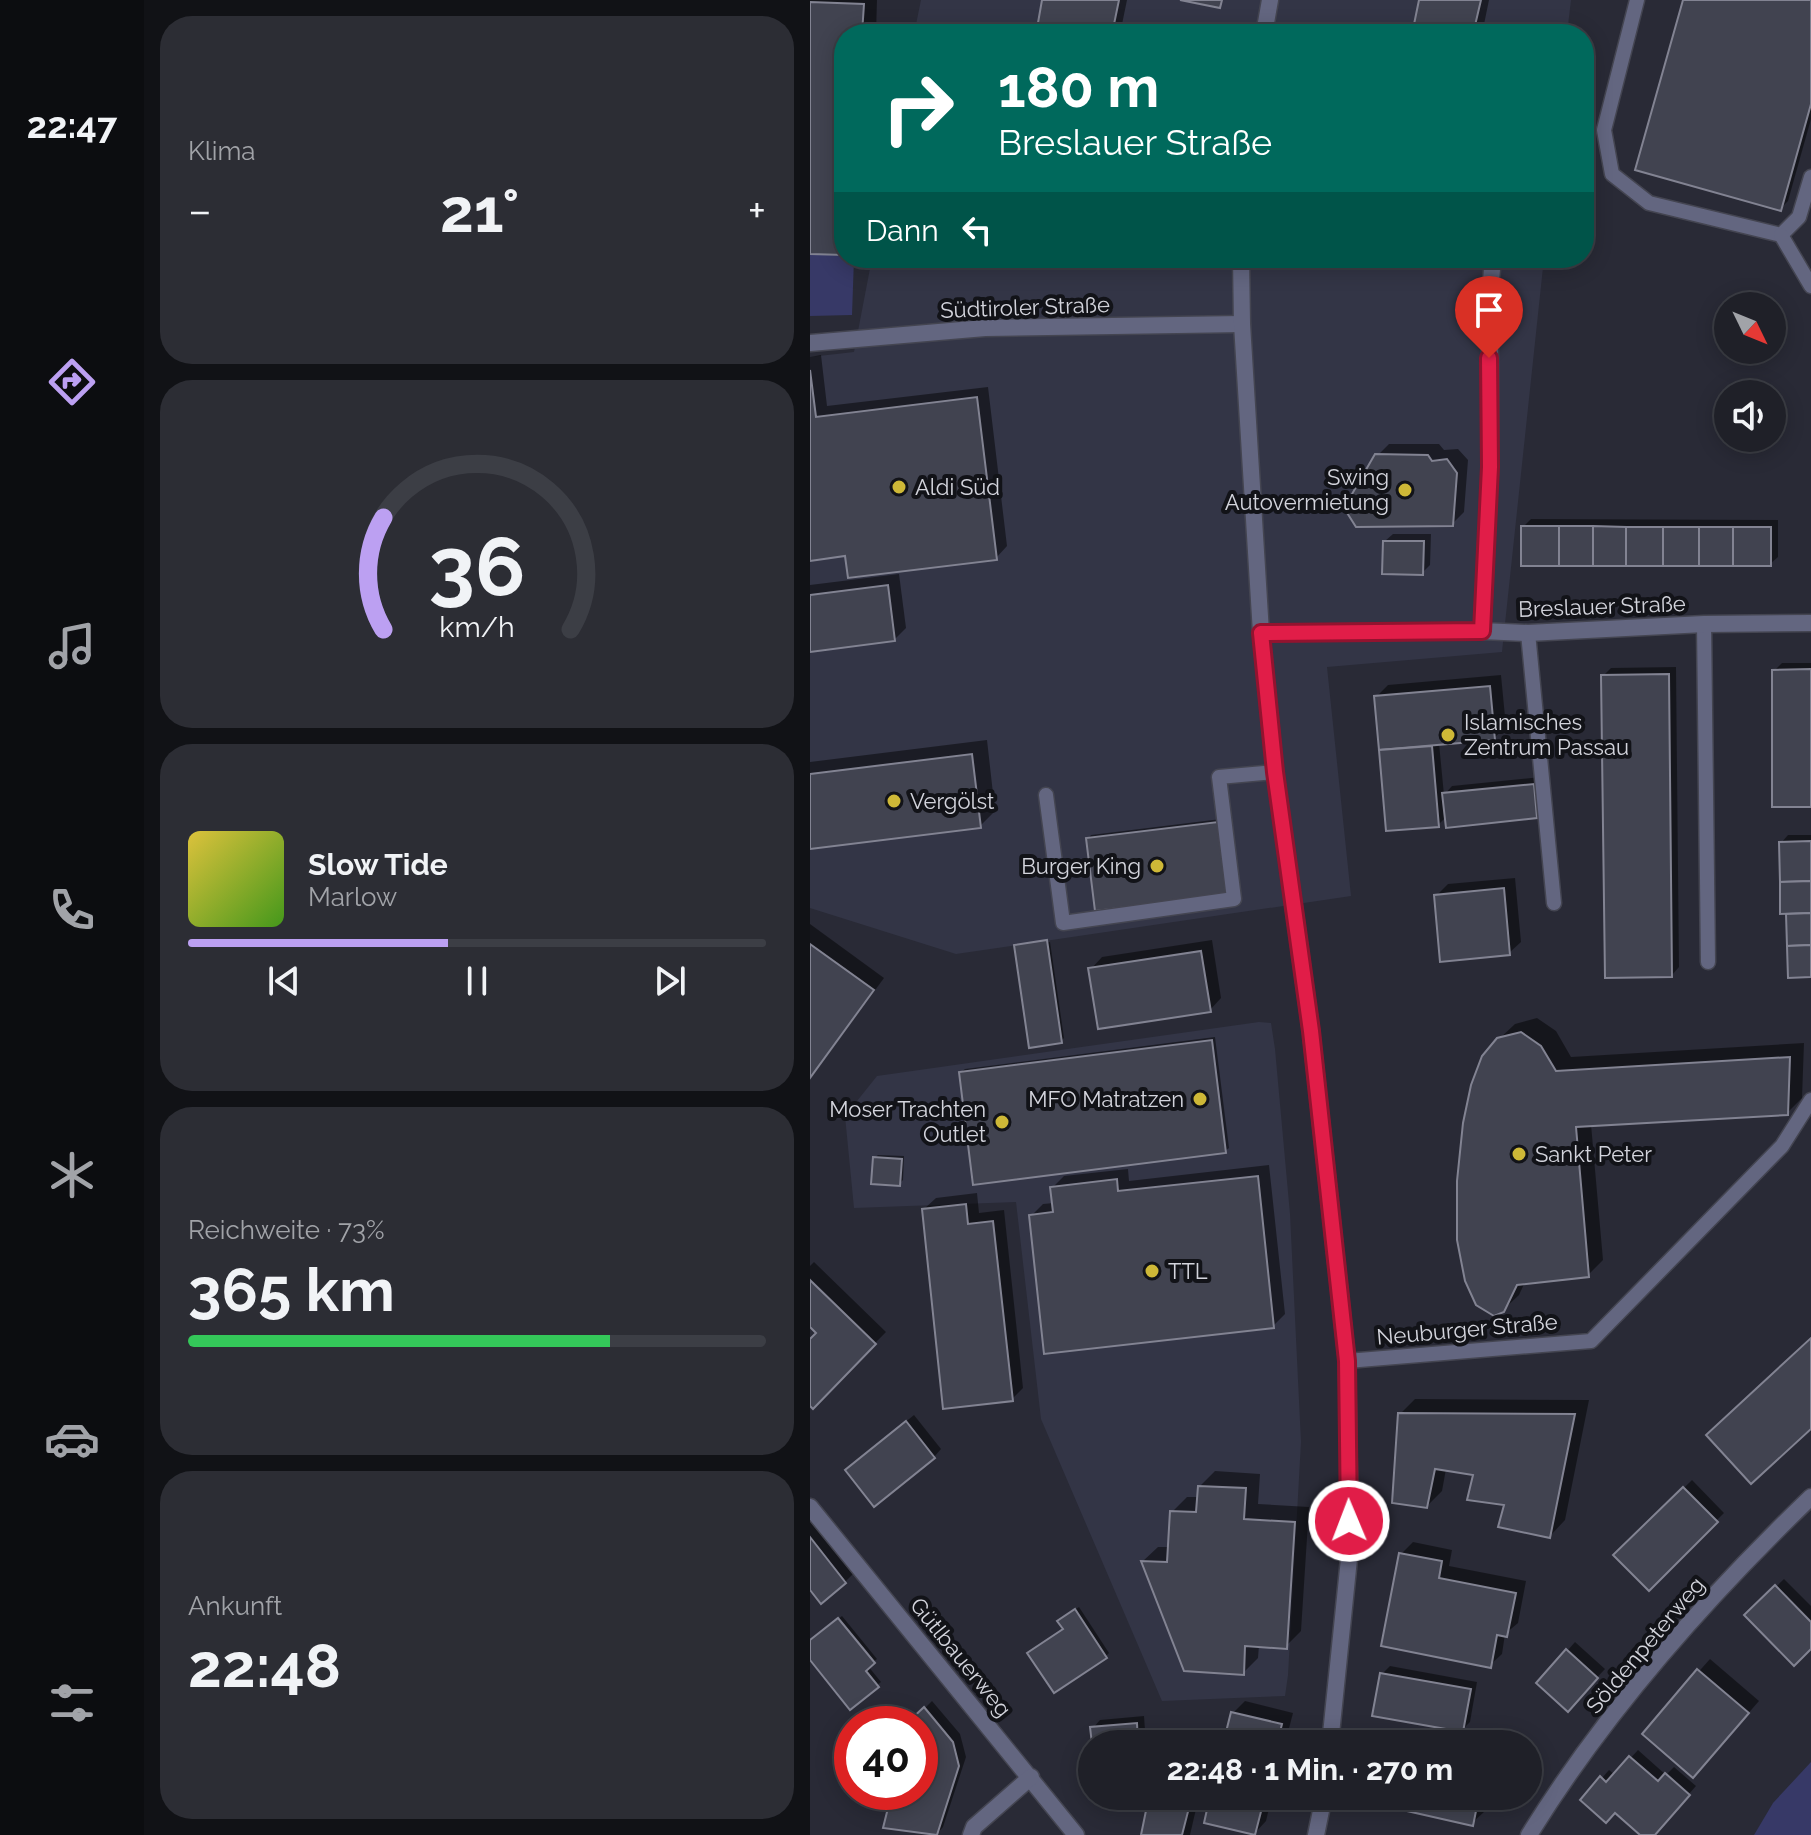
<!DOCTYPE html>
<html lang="de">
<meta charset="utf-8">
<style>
:root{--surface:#1f2028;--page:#2c2d34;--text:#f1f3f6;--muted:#a1a3a8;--line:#3c3e45;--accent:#bca0f2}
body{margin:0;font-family:Raleway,sans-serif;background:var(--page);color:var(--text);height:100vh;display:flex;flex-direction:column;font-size:30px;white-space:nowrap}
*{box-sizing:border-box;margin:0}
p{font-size:26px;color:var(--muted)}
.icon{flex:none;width:44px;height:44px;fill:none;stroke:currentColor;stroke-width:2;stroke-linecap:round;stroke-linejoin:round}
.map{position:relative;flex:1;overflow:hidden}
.panel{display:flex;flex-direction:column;gap:16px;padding:16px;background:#111216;width:666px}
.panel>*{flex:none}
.guide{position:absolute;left:24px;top:24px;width:760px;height:244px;border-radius:32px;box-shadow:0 4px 20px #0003,0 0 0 2px var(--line);background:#00695c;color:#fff;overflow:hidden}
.needle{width:52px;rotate:133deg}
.fabs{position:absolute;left:904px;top:292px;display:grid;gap:16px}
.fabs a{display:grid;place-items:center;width:72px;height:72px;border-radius:50%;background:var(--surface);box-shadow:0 4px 20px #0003,0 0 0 2px var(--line);font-size:40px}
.speed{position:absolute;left:24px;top:1706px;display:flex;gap:16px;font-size:40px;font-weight:700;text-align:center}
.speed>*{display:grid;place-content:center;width:104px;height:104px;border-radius:50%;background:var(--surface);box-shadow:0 4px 20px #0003,0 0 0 2px var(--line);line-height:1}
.speed .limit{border:12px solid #d22;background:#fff;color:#111}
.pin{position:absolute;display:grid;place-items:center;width:68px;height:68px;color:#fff;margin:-82px -34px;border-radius:50% 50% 50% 0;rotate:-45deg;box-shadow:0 0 8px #0007}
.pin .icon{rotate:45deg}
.me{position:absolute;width:88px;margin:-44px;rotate:359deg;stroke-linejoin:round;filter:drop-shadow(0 0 6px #0008)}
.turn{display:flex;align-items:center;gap:28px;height:168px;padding:0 32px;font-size:36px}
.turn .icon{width:104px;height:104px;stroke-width:2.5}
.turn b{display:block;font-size:56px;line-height:68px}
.then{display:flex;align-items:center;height:76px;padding:0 32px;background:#0003;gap:16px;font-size:30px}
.big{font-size:60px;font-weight:700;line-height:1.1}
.panel .tile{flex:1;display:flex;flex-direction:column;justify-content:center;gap:12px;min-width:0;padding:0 28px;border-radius:32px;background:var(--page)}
.panel .dial{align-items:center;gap:0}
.dial svg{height:208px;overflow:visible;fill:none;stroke:var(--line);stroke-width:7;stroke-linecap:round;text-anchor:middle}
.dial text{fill:var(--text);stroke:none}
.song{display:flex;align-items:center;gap:24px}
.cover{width:96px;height:96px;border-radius:12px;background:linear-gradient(135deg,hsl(50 70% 55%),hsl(100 70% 35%))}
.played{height:8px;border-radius:4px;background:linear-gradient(90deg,var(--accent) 45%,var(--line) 45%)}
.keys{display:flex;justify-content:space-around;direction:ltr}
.heat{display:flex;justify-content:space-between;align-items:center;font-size:44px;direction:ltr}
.charge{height:12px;border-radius:6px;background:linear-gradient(90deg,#34c759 73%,var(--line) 0)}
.trip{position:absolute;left:268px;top:1730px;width:464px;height:80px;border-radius:40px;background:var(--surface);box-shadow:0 4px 20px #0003,0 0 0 2px var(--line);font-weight:700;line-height:80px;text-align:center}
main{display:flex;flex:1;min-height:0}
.tab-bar{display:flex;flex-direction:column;width:144px;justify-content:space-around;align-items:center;background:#0c0d10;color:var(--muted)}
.tab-bar .icon{width:56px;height:56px}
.tab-bar .selected{color:var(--accent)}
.tab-bar b{font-size:36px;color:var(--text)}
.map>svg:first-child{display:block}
.built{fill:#333546}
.green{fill:#373967}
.shadow{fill:#0007}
.building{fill:#414350;stroke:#828392;stroke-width:2}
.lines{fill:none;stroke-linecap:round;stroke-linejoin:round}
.service-casing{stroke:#444551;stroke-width:17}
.minor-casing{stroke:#444551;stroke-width:19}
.tertiary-casing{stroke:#444551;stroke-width:19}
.service{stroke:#636680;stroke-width:14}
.minor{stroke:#636680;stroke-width:16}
.tertiary{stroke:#636680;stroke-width:16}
.route-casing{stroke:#92132f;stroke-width:20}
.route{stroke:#e11d48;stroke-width:14}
.poi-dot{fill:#ceb837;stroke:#121318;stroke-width:3}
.labels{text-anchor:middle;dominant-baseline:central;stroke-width:8;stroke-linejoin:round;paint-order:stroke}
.street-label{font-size:22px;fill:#d3d4dc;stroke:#121318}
.poi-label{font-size:22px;fill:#d3d4dc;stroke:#121318;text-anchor:start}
</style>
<main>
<nav class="tab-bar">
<b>22:47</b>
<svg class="icon selected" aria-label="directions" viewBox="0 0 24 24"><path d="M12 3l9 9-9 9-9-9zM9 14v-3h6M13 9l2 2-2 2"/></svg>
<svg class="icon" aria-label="music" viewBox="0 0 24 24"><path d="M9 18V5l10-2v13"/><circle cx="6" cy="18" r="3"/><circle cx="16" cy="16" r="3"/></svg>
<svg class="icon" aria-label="phone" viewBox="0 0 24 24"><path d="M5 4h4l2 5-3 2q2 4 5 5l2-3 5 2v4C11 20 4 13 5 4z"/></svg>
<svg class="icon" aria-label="climate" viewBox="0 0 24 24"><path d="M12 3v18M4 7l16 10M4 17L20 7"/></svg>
<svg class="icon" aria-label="car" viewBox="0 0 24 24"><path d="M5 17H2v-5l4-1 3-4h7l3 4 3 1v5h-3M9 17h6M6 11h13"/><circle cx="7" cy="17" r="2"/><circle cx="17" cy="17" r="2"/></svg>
<svg class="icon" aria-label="filters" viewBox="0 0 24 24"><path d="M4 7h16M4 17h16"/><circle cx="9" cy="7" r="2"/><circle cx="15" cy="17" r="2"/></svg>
</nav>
<section class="panel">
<div class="tile"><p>Klima</p>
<div class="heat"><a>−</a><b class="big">21°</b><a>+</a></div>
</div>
<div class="tile dial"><svg viewBox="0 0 100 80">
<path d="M14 69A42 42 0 1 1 86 69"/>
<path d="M14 69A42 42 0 0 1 14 26" stroke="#bca0f2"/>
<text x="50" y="56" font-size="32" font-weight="700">36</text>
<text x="50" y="72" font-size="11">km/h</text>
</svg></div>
<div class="tile">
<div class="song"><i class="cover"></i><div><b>Slow Tide</b><p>Marlow</p></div></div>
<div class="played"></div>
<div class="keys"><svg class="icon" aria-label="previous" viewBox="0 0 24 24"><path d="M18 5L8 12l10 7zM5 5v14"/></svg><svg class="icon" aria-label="pause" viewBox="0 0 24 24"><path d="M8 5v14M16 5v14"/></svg><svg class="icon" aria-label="next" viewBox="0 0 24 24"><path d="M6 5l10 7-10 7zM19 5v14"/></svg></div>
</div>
<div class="tile"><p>Reichweite · 73%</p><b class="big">365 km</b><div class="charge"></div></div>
<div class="tile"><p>Ankunft</p><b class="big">22:48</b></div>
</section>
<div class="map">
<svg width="1001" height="1835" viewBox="0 0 1001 1835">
<rect width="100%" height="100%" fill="#292a36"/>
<g class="built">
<polygon points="111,0 761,0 757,34 104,34"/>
<polygon points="62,258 734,258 692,652 517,667 541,896 146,954 0,908 0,357 44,352"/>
<polygon points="449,1022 461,1023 465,1049 480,1214 491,1442 478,1675 475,1696 352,1701 231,1419 206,1202 44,1208 35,1116 67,1076"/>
</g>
<g class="green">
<polygon points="0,2 54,4 52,34 34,34 34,258 44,258 42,315 0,316"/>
<polygon points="1001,1762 1001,1835 944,1835 963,1803"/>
</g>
<g class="shadow">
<polygon points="0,0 67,0 66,34 34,34 34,253 0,252"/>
<polygon points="234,0 317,0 310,34 228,34"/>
<polygon points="611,0 679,0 672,34 604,34"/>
<polygon points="875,0 1001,0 1001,119 978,201 971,208"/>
<polygon points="192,258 215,258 211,262"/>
<polygon points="11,355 17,406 178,387 197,546 186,558 37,554 0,559 0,357"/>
<polygon points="579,444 629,444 634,450 648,449 658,460 654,512 642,524 567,456"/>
<polygon points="721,519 968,520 968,557 960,564 713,527"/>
<polygon points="583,534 621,534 620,565 612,573 575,541"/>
<polygon points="89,574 96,628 84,640 0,650 0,585"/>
<polygon points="972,663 1001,663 1001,805 964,671"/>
<polygon points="866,667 869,967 862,975 793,676 801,668"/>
<polygon points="691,675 696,727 684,738 629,743 634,795 642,786 731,777 734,809 726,816 637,816 628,825 578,829 566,697 578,685"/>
<polygon points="177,740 185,811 170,826 0,847 0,758 0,762"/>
<polygon points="411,819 416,893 278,839 281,835"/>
<polygon points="978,835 1001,835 1001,975 980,976 978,912 971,843"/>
<polygon points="705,878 711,942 699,953 626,896 638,884"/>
<polygon points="0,924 74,978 0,1079"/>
<polygon points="402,940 411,998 400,1010 281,969 292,957"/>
<polygon points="240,942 254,1038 251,1041 207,947"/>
<polygon points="727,1018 746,1031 761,1057 994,1043 992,1098 977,1113 781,1124 793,1260 778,1275 715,1282 709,1295 693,1310 689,1039 705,1024"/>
<polygon points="405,1037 419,1148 415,1151 151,1072 155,1069"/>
<polygon points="68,1155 94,1156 93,1180 89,1184 64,1158"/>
<polygon points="459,1165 475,1314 463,1326 221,1216 233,1204 244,1203 242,1188 254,1176 318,1169 319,1181"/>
<polygon points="167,1193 169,1213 194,1210 213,1388 202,1399 114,1209 126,1198"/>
<polygon points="4,1262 76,1332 3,1406 0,1404 0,1342 9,1333 0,1325 0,1266"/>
<polygon points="605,1399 779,1400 755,1520 740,1536 696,1503 665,1473 636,1469 632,1491 617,1506 590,1414"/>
<polygon points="104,1415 131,1449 124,1457 45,1463"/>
<polygon points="405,1471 450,1474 448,1504 499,1507 491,1631 476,1646 449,1645 448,1658 433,1673 333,1561 348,1547 360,1547 362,1512 377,1497 389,1497 390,1486"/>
<polygon points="882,1480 914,1513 839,1588 806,1555"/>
<polygon points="0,1511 47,1570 35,1582 0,1587"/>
<polygon points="603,1542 642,1550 639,1566 716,1581 708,1623 695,1634 692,1654 680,1665 591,1554"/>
<polygon points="974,1579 1001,1606 1001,1646 937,1615"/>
<polygon points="269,1607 299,1653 296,1656 255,1629 253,1618"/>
<polygon points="32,1616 67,1659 58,1666 71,1682 67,1685 0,1657 0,1642"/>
<polygon points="765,1642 795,1669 765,1701 729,1683"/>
<polygon points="900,1659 949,1701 895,1763 834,1733"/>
<polygon points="580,1666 667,1682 660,1722 652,1730 572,1674"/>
<polygon points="122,1701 150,1734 156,1757 133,1827 126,1835 75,1826 84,1792 110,1792 110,1724 99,1724"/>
<polygon points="435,1701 483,1713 475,1744 415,1744 423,1713"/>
<polygon points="334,1716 336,1744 284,1744 283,1728 290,1720"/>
<polygon points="364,1736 396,1744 356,1744"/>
<polygon points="828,1750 856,1775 864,1767 886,1786 843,1835 833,1835 792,1778 799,1770 805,1775"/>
<polygon points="342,1796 389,1796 380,1835 333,1835"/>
<polygon points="403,1796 462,1796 456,1821 445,1833"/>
<polygon points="560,1796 677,1796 674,1812 662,1823"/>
</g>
<g class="building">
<polygon points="232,0 309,0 302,34 226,34"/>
<polygon points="370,0 412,0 410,8"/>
<polygon points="609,0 671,0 663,34 602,34"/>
<polygon points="873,0 1001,0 1001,104 971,211 825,170"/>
<polygon points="0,2 54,4 52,34 34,34 34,255 0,254"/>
<polygon points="0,370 6,417 167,397 187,560 38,578 35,556 0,561"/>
<polygon points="565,454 618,455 622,461 637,459 647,473 643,526 546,527 534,508"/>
<rect x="711" y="526" width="38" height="40"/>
<rect x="749" y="526" width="34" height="40"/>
<polygon points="783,526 816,527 816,566 783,566"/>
<rect x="816" y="527" width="37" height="39"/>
<rect x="853" y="527" width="36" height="39"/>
<rect x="889" y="527" width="34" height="39"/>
<rect x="923" y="527" width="38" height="39"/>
<polygon points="573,541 614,541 613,575 572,574"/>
<polygon points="78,585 85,641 0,652 0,595"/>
<polygon points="1001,669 1001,807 962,807 962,670"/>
<polygon points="859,674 862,977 795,978 791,675"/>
<polygon points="680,686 685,740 569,750 564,696"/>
<polygon points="622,746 629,827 576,831 569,750"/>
<polygon points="162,754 171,828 0,849 0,774"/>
<polygon points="724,784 727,818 636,828 632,793"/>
<polygon points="408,822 417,895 285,911 276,838"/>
<polygon points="1001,841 1001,881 970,882 969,842"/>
<polygon points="1001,881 1001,913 970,914 970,882"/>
<polygon points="694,888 700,955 630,962 624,895"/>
<polygon points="1001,913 1001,945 977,946 976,914"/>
<polygon points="237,940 252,1043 219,1048 204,945"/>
<polygon points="0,944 64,990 0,1078"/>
<polygon points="1001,945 1001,977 978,978 977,946"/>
<polygon points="391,951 401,1012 288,1029 278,968"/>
<polygon points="711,1032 731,1046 746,1071 980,1057 978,1115 766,1127 779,1277 707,1285 694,1312 684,1316 666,1305 655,1281 647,1240 647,1181 653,1123 661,1085 672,1056 687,1038"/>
<polygon points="402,1040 416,1153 163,1185 149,1072"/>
<polygon points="63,1157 92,1159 90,1186 61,1184"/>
<polygon points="448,1176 464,1328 234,1354 219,1215 243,1212 240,1187 307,1179 308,1191"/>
<polygon points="156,1204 158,1224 183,1221 203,1401 133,1409 112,1209"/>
<polygon points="0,1280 66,1344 3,1409 0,1406 0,1339 6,1333 0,1327"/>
<polygon points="1001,1338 1001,1429 941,1484 896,1435"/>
<polygon points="588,1413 765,1414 740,1538 688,1527 694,1505 657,1500 663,1475 625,1469 617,1508 582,1503"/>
<polygon points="96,1421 125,1458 64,1507 35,1470"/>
<polygon points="388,1486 436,1488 434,1519 485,1522 477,1649 435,1646 434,1675 374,1671 331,1561 357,1562 360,1511 386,1512"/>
<polygon points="873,1487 908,1522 839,1591 803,1555"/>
<polygon points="0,1537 36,1583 11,1604 0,1590"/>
<polygon points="589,1553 632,1561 629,1578 706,1593 697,1637 687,1635 681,1668 571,1646"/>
<polygon points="965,1585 1001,1622 1001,1649 984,1666 934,1615"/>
<polygon points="265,1609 297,1658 244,1693 217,1653 253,1629 247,1621"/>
<polygon points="28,1618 65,1663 56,1671 69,1687 40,1710 0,1660 0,1640"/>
<polygon points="756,1649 788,1678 758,1712 726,1683"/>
<polygon points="887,1669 939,1713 883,1778 832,1734"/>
<polygon points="570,1673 661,1689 653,1732 562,1716"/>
<polygon points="114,1707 143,1742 149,1766 127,1835 73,1828 82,1792 110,1792 110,1724 96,1724"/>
<polygon points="421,1712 472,1724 467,1744 413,1744"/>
<polygon points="327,1723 328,1744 282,1744 280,1727"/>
<polygon points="819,1756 848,1781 855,1773 880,1795 845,1835 830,1835 805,1813 796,1823 770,1800 790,1776 796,1782"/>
<polygon points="339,1796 382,1796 372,1835 331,1835"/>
<polygon points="400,1796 455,1796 445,1835 394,1823"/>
<polygon points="558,1796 669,1796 663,1826 557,1802"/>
</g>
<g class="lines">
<g class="service-casing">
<g id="service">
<polyline points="827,0 794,130 802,174 839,203 971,235 989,217 1001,177"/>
<polyline points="971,235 1001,286"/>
<polyline points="894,624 898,962"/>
<polyline points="718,633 744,903"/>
<polyline points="236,795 253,923 424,899 409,777 465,772"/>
<polyline points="537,1361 781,1341 972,1146 1001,1100"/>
</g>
</g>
<g class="minor-casing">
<g id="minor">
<polyline points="0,343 175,328 432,324"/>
<polyline points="672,631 680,467 680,292 683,258"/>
<polyline points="451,633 672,631 718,633 894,624 1001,623"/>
<polyline points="0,1507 266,1835"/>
<polyline points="161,1835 164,1827 221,1777"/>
<path d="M719,1835c77,-125 176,-236 282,-338"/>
</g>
</g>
<g class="tertiary-casing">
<g id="tertiary">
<polyline points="454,34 460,0"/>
<polyline points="431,258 432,324 451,633 465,772 501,1031 537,1361 540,1549 520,1744"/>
<polyline points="506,1835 514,1796"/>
</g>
</g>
<use href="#service" class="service"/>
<use href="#minor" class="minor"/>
<use href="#tertiary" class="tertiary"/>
</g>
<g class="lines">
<g class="route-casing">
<polyline id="route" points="539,1521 537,1361 501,1031 465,772 451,633 672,631 680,467 679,358"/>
</g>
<use href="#route" class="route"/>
</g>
<g class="poi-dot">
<circle cx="89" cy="487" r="8"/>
<circle cx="595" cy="490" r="8"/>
<circle cx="638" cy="735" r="8"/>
<circle cx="84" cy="801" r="8"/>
<circle cx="347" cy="866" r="8"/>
<circle cx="390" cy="1099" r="8"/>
<circle cx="192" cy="1122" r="8"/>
<circle cx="709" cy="1154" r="8"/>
<circle cx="342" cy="1271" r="8"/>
</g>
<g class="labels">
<g class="street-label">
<text transform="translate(215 307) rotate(-2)">Südtiroler Straße</text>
<text transform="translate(792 606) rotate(-2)">Breslauer Straße</text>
<text transform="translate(657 1329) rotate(-5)">Neuburger Straße</text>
<text transform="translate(835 1645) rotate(-50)">Söldenpeterweg</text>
<text transform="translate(151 1657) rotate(51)">Gütlbauerweg</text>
</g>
<g class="poi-label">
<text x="579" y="477" text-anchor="end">Swing<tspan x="579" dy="25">Autovermietung</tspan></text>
<text x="105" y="487">Aldi Süd</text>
<text x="654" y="722">Islamisches<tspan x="654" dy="25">Zentrum Passau</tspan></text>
<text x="100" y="801">Vergölst</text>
<text x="331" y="866" text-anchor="end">Burger King</text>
<text x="374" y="1099" text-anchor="end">MFO Matratzen</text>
<text x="176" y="1109" text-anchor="end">Moser Trachten<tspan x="176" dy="25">Outlet</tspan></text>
<text x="725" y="1154">Sankt Peter</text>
<text x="358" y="1271">TTL</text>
</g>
</g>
</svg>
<div class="fabs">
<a><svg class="needle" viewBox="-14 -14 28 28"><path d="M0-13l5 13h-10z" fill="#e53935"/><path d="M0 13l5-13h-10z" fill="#a1a3a8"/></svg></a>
<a><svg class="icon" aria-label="sound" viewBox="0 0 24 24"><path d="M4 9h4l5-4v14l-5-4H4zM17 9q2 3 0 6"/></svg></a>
</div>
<div class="speed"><div class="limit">40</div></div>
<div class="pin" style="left:679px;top:358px;background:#d93025"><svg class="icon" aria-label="arrive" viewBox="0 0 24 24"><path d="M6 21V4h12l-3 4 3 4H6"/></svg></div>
<svg class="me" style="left:539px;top:1521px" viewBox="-20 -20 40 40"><circle r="17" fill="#e11d48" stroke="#fff" stroke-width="3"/><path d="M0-11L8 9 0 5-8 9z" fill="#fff"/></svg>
<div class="trip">22:48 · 1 Min. · 270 m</div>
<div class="guide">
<div class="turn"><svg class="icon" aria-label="right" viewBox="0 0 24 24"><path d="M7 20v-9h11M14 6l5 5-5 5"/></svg><div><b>180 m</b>Breslauer Straße</div></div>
<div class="then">Dann<svg class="icon" aria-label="left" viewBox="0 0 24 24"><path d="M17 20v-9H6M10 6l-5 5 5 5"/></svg></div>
</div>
</div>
</main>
